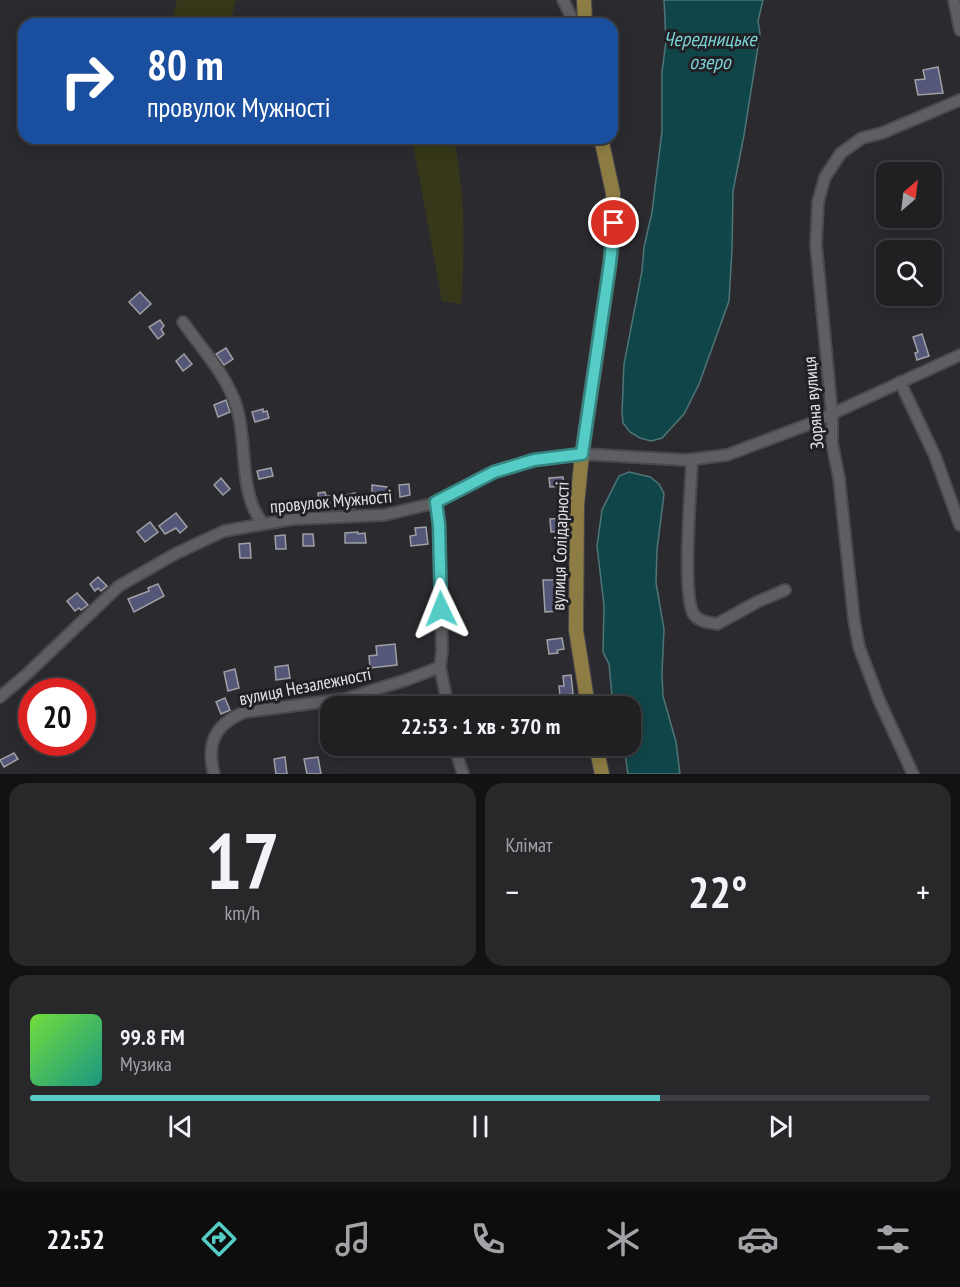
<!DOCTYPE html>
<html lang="uk">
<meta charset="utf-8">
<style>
:root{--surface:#202023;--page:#28282b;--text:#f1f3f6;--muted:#a2a3a6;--line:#3d3e41;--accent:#55cdc6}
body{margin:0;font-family:"PT Sans Narrow",sans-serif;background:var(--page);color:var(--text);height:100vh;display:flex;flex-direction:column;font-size:22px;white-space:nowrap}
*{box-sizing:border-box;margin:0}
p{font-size:20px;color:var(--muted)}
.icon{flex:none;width:33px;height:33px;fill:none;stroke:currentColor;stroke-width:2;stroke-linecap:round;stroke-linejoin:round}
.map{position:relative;height:774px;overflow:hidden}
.side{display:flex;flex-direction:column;gap:9px;padding:9px;background:#121213;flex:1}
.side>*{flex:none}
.top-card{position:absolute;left:18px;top:18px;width:600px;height:126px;border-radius:18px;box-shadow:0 3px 15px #0003,0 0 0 2px var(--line);background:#1a4fa0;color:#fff;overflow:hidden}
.needle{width:39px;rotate:28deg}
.fabs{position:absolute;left:876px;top:162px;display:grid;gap:12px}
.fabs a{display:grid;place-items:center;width:66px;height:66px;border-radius:12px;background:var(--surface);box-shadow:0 3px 15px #0003,0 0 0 2px var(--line);font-size:30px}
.speed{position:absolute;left:18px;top:678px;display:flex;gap:12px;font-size:30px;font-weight:700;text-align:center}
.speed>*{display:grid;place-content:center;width:78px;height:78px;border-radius:50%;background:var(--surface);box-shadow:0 3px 15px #0003,0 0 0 2px var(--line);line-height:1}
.speed .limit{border:9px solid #d22;background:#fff;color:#111}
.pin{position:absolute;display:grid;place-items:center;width:51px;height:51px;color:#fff;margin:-26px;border:3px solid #fff;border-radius:50%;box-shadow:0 2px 6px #0007}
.me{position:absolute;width:66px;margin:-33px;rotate:358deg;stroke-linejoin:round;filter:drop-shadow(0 0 4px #0008)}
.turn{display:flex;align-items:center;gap:21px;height:126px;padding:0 30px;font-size:27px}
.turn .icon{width:78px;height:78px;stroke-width:2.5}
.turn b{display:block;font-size:42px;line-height:51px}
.big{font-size:45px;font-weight:700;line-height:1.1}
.side .widget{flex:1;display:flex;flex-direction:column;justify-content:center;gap:9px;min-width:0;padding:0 21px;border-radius:18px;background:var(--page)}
.side .dial{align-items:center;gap:0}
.dial b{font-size:78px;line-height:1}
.song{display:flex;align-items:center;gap:18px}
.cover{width:72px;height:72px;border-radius:9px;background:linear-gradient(135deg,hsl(100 70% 55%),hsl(170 70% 35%))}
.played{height:6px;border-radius:3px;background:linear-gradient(90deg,var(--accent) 70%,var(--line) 70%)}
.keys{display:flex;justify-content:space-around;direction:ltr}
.heat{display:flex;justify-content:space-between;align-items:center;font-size:33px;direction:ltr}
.side .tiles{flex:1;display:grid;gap:9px;grid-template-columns:1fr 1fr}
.widget:last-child{grid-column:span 2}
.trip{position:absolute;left:320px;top:696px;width:321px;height:60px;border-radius:18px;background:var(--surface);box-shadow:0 3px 15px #0003,0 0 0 2px var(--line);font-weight:700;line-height:60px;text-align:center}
.tabs{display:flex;height:96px;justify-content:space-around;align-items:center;background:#0d0d0e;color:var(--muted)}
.tabs .icon{width:42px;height:42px}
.tabs .on{color:var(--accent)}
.tabs b{font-size:27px;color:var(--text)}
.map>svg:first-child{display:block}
.green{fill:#363819}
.water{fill:#104649;stroke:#4f7578;stroke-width:1.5}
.building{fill:#555779;stroke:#9fa0a5;stroke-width:1.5}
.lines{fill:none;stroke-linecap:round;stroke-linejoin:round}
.minor-casing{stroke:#4a494d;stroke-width:14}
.major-casing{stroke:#4a494d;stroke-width:16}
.minor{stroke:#5f5e63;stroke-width:10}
.major{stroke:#8d7d44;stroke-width:14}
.route-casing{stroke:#378581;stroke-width:15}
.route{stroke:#55cdc6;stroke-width:10}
.labels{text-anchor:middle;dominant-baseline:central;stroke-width:6;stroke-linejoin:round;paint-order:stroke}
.street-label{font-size:18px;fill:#e3e3e6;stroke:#212125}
.water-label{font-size:20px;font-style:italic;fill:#79d0d5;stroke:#212125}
</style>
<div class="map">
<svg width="960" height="774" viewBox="0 0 960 774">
<rect width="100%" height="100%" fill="#2b2b2f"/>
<g class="green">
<polygon points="177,0 236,0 229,24 172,24"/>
<path d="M412,138h42c11,54 11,111 7,166l-19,-3z"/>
</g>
<g class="water">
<polygon points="664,0 763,0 758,21 760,34 744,135 733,191 732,249 729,301 699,384 684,414 662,438 651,441 640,438 630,432 623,423 622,412 624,364 642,271 644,247 652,212 662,131 662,72 666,41"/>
<polygon points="629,472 650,477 659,484 664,494 657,550 656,583 664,629 662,673 663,696 676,742 680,774 628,774 624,746 630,746 630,706 613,706 609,664 603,652 604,605 597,546 602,510 619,476"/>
</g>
<g class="building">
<polygon points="938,67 943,93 918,95 915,80 925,79 923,70"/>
<polygon points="140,292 151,304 140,314 129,302"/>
<polygon points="160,320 164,326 161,329 164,334 158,339 149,327"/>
<polygon points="922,334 929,356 917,360 915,353 918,352 913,337"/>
<polygon points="226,348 233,359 224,365 216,354"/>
<polygon points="184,354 192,364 183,371 176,361"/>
<polygon points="226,400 230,412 218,417 214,405"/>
<polygon points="263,409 263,412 267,411 269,418 255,422 252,412"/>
<polygon points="271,468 273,476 259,479 257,471"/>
<polygon points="563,477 564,486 550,487 549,478"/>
<polygon points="221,478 230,489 223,495 214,485"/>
<polygon points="409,484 410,495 400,497 399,485"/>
<polygon points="372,485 387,487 388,501 379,502 378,495 372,496"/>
<polygon points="325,492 326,496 332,496 334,509 324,510 323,504 319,504 318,493"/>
<polygon points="355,493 356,498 359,498 360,507 348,509 346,495"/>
<polygon points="176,513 187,527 180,533 176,528 165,534 159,526"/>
<polygon points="564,518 565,531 551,532 550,519"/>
<polygon points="150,522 158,532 145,542 137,532"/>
<polygon points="426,527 428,544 411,546 410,536 416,535 415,528"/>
<polygon points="358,532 358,534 365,533 366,543 345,543 345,533"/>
<polygon points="303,534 313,534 314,546 303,546"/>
<polygon points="285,535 286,549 276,549 275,536"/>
<polygon points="250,543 251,558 240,558 239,544"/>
<polygon points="98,577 107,586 101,591 98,588 95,591 90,584"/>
<polygon points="543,580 554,580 554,602 558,602 559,611 545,612"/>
<polygon points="158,584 164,596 134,612 128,599 149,591 148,588"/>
<polygon points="77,593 88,605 81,610 79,608 75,611 67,601"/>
<polygon points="562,638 564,649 557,650 558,653 549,654 547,640"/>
<polygon points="395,644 397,665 370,668 369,656 377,655 376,646"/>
<polygon points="288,665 290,678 276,680 275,667"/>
<polygon points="235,669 239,688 228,691 224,672"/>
<polygon points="571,675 573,694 560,696 559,686 564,686 563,676"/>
<polygon points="225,698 230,710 221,714 216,702"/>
<polygon points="14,753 18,759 4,767 0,760"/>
<polygon points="285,757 287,774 276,774 274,759"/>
<polygon points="318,757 321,774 307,774 304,759"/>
</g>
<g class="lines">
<g class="minor-casing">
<g id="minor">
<polyline points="563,0 575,24"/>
<polyline points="954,0 960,30"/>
<path d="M183,322c19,27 45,55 54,86 9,32 4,66 15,96 2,7 7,14 11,20"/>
<polyline points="900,382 935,456 960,525"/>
<path d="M692,459c-1,30 -10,132 1,154 5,9 15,9 24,11l40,-22 28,-12"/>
<polyline points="436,502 439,525 442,651 440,667 448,706"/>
<polyline points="0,697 27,674 119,586 175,554 224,531 293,519 384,515 431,504 493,472 534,460 582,454 686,460 727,455 812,423 960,355"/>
<polyline points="454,746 463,774"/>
<path d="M214,774c-8,-31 1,-50 31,-62l100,-13 61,-19 34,-13"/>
<polyline points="913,774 879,700 859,647 854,620 839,478 832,443 832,414 816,245 818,202 825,177 841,153 862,138 882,133 960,100"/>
</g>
</g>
<g class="major-casing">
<g id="major">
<polyline points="584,0 585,24"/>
<polyline points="588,706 576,630 577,505 582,454 610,263 614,223 613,193 601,138"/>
<polyline points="596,746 602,774"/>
</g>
</g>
<use href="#minor" class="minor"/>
<use href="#major" class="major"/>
</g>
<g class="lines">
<g class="route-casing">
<polyline id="route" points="441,609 439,525 436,502 494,472 534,460 582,454 610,263 614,223"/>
</g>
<use href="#route" class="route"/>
</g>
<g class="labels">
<g class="street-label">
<text transform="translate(813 403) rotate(-95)">Зоряна вулиця</text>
<text transform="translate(331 501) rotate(-5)">провулок Мужності</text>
<text transform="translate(560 546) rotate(-88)">вулиця Солідарності</text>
<text transform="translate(305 686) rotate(-11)">вулиця Незалежності</text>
</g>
<g class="water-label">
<text x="710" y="39">Чередницьке<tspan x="710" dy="23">озеро</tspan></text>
</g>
</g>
</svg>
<div class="fabs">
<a><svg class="needle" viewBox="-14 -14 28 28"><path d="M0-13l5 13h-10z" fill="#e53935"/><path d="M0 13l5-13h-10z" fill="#a2a3a6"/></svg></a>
<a><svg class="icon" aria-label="search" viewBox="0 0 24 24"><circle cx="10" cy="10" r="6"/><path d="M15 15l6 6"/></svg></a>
</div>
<div class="speed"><div class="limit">20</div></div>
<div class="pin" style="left:614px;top:223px;background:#d93025"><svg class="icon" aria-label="arrive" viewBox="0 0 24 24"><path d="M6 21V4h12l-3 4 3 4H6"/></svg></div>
<svg class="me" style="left:441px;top:609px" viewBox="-20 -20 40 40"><path d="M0-17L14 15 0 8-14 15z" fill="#55cdc6" stroke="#fff" stroke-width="4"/></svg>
<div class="trip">22:53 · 1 хв · 370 m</div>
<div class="top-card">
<div class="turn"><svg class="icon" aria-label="right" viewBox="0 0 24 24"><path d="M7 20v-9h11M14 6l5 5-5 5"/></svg><div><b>80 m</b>провулок Мужності</div></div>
</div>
</div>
<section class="side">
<div class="tiles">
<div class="widget dial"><b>17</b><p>km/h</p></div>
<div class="widget"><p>Клімат</p>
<div class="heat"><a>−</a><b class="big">22°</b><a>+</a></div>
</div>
<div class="widget">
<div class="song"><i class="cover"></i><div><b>99.8 FM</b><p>Музика</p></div></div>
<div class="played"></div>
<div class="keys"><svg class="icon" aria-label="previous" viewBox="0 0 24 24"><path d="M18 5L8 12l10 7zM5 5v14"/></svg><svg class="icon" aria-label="pause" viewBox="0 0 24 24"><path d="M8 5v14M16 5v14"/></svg><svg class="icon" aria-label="next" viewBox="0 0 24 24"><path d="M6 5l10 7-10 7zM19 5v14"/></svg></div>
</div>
</div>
</section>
<nav class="tabs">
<b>22:52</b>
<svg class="icon on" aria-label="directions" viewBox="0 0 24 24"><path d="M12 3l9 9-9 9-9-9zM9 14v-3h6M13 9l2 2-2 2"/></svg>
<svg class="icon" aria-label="music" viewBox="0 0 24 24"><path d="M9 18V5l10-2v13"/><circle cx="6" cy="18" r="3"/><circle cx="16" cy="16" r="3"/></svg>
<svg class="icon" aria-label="phone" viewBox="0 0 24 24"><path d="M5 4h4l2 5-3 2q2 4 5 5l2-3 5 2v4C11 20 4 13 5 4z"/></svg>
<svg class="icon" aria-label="climate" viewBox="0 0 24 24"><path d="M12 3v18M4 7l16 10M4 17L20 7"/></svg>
<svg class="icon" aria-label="car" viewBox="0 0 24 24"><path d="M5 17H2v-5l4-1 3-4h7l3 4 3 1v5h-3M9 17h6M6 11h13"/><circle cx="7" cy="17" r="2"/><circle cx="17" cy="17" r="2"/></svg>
<svg class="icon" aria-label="filters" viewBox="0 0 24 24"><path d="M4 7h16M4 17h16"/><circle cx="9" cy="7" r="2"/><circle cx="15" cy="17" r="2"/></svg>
</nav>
